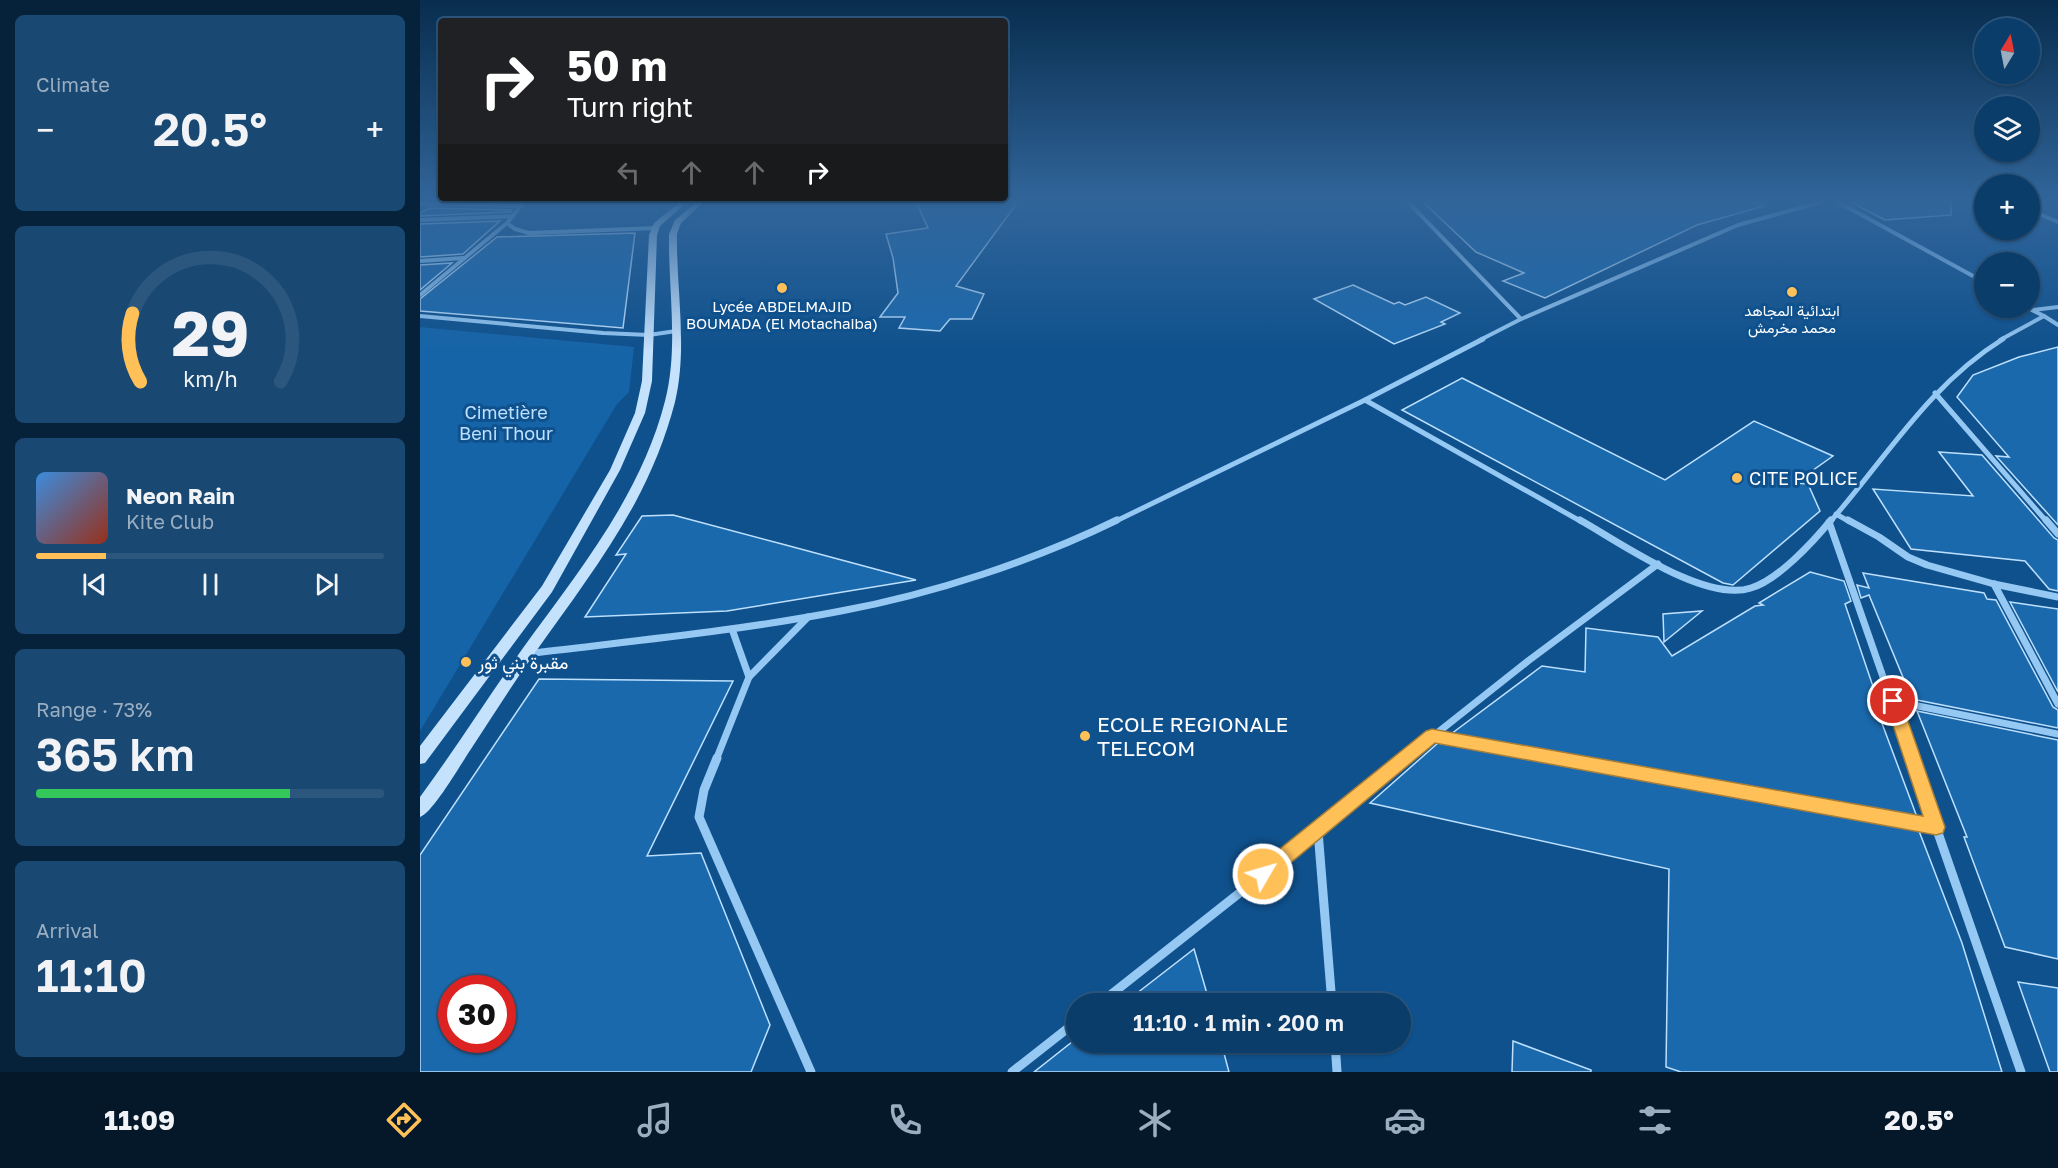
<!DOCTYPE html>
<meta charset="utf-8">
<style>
:root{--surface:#0b3d6a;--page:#194872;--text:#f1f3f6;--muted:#9aaec1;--line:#2b567e;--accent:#ffc058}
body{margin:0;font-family:"Golos Text",Vazirmatn,sans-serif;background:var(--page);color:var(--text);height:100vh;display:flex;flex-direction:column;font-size:22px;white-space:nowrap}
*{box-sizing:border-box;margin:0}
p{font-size:20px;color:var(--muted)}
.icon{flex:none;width:33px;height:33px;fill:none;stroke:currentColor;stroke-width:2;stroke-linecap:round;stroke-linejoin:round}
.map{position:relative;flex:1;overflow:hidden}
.side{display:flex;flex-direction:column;gap:15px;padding:15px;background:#06223a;width:420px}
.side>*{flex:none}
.top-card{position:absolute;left:18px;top:18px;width:570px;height:183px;border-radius:6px;box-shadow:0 2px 4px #0004,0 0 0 2px var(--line);background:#202124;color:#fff;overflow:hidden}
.needle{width:39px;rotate:10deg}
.fabs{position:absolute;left:1554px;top:18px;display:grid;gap:12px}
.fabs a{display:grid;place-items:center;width:66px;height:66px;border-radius:50%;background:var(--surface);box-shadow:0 2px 4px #0004,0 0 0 2px var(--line);font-size:30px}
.speed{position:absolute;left:18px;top:975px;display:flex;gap:12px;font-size:30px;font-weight:700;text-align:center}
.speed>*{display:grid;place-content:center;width:78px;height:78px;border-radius:50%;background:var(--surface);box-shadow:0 2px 4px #0004,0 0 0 2px var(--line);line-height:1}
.speed .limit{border:9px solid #d22;background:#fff;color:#111}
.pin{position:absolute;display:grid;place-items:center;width:51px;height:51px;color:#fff;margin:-26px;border:3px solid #fff;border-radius:50%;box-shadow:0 2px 6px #0007}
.me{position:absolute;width:66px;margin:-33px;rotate:52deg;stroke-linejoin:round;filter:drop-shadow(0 0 4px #0008)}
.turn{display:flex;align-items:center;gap:21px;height:126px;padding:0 30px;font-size:27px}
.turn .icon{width:78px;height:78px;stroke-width:2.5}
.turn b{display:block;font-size:42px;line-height:51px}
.lanes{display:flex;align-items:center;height:57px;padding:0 30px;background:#0003;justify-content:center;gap:30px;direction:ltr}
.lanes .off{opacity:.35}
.big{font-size:45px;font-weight:600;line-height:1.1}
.side .tile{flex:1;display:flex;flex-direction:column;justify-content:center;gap:9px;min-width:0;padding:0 21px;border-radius:9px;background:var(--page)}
.side .dial{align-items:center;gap:0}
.dial svg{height:156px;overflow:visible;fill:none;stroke:var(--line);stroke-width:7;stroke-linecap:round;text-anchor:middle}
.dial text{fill:var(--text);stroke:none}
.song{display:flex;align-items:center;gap:18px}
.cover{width:72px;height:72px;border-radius:9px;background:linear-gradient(135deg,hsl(210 70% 55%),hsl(10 70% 35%))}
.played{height:6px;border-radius:3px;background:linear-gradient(90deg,var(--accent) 20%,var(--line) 20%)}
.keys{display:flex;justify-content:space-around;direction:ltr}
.heat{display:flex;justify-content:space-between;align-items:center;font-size:33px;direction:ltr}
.charge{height:9px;border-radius:4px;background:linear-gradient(90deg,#34c759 73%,var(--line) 0)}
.trip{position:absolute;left:646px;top:993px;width:345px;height:60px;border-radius:30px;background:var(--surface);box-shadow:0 2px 4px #0004,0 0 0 2px var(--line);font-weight:600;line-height:60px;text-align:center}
.tab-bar{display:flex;height:96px;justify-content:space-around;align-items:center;background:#04182a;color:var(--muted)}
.tab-bar .icon{width:42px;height:42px}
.tab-bar .selected{color:var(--accent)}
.tab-bar b{font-size:27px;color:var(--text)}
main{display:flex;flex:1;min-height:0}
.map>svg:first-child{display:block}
.green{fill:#1664a8}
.building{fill:#1b69ad;stroke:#bde0fe;stroke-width:1.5;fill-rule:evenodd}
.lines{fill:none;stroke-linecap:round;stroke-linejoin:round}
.minor-far3{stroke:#95c8f3;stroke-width:4}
.minor-far2{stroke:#95c8f3;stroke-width:5}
.minor-far1{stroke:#95c8f3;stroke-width:7}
.minor{stroke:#95c8f3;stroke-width:9}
.secondary{fill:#c5e2fd;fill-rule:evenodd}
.route{fill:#ffc058;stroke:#a67d39;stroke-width:1.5}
.poi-dot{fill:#ffc058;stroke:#0f518d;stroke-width:2}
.labels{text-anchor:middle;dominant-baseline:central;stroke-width:6;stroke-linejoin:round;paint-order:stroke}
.far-poi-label{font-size:15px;fill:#fff;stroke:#0f518d}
.park-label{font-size:18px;fill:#bde0fe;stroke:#0f518d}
.poi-label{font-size:18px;fill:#fff;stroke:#0f518d;text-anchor:start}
.near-poi-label{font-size:21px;fill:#fff;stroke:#0f518d;text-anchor:start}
</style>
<main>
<section class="side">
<div class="tile"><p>Climate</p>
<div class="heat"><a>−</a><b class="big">20.5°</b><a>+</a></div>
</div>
<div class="tile dial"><svg viewBox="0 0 100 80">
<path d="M14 69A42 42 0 1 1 86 69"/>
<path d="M14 69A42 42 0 0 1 10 34" stroke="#ffc058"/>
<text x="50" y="56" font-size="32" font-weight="700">29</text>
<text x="50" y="72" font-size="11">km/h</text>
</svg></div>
<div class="tile">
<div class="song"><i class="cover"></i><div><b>Neon Rain</b><p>Kite Club</p></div></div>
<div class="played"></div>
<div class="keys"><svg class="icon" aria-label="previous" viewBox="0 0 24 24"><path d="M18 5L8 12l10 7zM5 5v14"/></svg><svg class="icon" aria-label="pause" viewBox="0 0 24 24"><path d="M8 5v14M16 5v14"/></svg><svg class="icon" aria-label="next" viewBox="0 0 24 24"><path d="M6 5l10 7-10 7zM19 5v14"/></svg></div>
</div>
<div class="tile"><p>Range · 73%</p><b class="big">365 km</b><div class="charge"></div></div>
<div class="tile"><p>Arrival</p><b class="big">11:10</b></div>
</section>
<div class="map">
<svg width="1638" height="1072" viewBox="0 0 1638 1072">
<rect width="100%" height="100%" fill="#0f518d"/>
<polygon class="green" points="0,327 214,347 209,392 197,404 0,731"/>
<g class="building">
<polygon points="496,202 598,202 536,286 564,294 552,319 530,319 520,331 479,328 485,317 460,317 478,293 473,258 466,234 508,228"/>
<polygon points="1003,202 1343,202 1344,206 1277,225 1125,298 1083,281 1104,273 1056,252"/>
<polygon points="1430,202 1531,202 1531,215 1465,220"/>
<polygon points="10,208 92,210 91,212 0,216 0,213"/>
<polygon points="80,221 43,254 0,257 0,224"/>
<polygon points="215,233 203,328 0,311 0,299 77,237"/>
<polygon points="32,263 0,290 0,265"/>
<polygon points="933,285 974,304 979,302 985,305 1006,297 1040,313 1021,322 1025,324 974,344 894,299"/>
<polygon points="1638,347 1638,525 1576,456 1589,457 1537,397 1553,375 1599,357"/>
<polygon points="1042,378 1245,480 1334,421 1413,456 1375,483 1388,484 1400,511 1313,585 1303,583 982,410"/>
<polygon points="1519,452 1562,455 1634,538 1638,540 1638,591 1629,589 1605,561 1491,549 1453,489 1553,496"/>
<polygon points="253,515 362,544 496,580 307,611 165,617 206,554 196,555 222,516"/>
<polygon points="1390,572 1424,581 1431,601 1425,604 1461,710 1457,710 1497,817 1031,734 1122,666 1165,672 1166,628 1238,637 1252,656 1335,606 1343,605 1339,603"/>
<polygon points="1443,573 1564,593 1567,599 1576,600 1633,707 1638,710 1638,728 1492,699 1449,595 1441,598 1437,585 1449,588"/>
<polygon points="1590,602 1638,609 1638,692"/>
<polygon points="1282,611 1244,642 1243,614"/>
<path d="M119,679l194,2 -86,175 54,-3 69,172 -19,47h-331v-217zM32,988h50v52h-50z"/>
<polygon points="1497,711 1638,740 1638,959 1585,947 1544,837 1547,837"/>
<polygon points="1018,743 1499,831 1542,943 1582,1072 1261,1072 1246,1067 1249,869 950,803"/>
<polygon points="774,949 790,1004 703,1004"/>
<polygon points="1598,982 1638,988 1638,1072 1630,1072"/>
<polygon points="1093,1041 1171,1070 1171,1072 1092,1072"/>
<polygon points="652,1042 801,1042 809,1072 614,1072"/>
</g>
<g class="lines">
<g class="minor-far3">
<polyline points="104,202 87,223 95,229 109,233 236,228"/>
<polyline points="988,202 1101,319"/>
<polyline points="1418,202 1564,282"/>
<polyline points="0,204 100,206"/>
<polyline points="1610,210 1638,222"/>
<polyline points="0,220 93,216"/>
<polyline points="0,261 43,258"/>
<polyline points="0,295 87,223"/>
<polyline points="1613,310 1638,307"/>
<polyline points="0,316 183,333 229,335 256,331"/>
<polyline points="1624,316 1638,325"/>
<polyline points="1060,340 1101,319 1318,225 1401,202"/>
<polyline points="1580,340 1624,316 1608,308"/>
</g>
<g class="minor-far2">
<polyline points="1515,393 1627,522"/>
<polyline points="945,400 1162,522"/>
<polyline points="1416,514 1430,522"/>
<polyline points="694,522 945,400 1063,339"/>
<path d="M1410,522c56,-64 99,-137 173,-183"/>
</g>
<g class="minor-far1">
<path d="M1160,520c41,23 125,83 171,68 27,-8 62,-46 80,-68"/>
<polyline points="1428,520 1459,537 1488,557 1507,565 1574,584 1638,597"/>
<polyline points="1626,520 1638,534"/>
<polyline points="1409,522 1492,760"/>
<polyline points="1574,584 1638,704"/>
<polyline points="312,629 329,677"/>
<path d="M106,654c105,-13 211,-23 315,-43 92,-17 192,-50 276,-91"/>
<polyline points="1473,701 1638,734"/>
<polyline points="1012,736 1144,760"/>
<polyline points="296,760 329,677 388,617"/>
<polyline points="983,760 1108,661 1238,564"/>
</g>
<g class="minor">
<polyline points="297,758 284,790 279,817 391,1072"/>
<polyline points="1136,758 1516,827"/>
<polyline points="1492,758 1601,1072"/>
<polyline points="679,1004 898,831"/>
<polyline points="912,1004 898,831 985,758"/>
<polyline points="915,1042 917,1072"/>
<polyline points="592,1072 657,1021"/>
</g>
<g class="secondary">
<polygon points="260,202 267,202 240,226 237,235 232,381 225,413 200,470 132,592 5,763 0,764 0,746 122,586 190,470 215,413 222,381 229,235 234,223"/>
<path d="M277,202h7l-23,21 -4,11c-1,55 11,113 -2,168 -9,35 -23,69 -40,101 -29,53 -66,102 -101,151 -22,31 -42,63 -63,95 -9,13 -38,64 -51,68v-20c36,-49 68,-100 103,-149 56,-77 118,-153 142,-247 14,-54 3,-112 4,-167l6,-14z"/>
</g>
</g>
<linearGradient id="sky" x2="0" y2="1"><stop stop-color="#082d4e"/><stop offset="0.57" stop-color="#31659a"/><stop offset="1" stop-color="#31659a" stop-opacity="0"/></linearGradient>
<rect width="1638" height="352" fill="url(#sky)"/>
<polygon class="route" points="1473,694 1479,696 1481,701 1525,827 1523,833 1516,835 1015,743 850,880 843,883 836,880 833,874 836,868 1006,731 1012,729 1503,816 1465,701 1467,696"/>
<g class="poi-dot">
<circle cx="362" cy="288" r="6"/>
<circle cx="1372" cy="292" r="6"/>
<circle cx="1317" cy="478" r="6"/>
<circle cx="46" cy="662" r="6"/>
<circle cx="665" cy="736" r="6"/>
</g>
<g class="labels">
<g class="far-poi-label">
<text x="362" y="306">Lycée ABDELMAJID<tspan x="362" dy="17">BOUMADA (El Motachaiba)</tspan></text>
<text x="1372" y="310">ابتدائية المجاهد<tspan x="1372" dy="17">محمد مخرمش</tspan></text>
</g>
<g class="park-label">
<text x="86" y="412">Cimetière<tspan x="86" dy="21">Beni Thour</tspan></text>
</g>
<g class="poi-label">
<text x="1329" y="478">CITE POLICE</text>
<text x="58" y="662">مقبرة بني ثور</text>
</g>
<g class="near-poi-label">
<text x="677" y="724">ECOLE REGIONALE<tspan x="677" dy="24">TELECOM</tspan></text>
</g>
</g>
</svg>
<div class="fabs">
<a><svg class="needle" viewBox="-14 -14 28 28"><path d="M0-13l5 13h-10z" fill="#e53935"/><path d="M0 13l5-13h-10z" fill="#9aaec1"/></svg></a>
<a><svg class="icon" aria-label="layers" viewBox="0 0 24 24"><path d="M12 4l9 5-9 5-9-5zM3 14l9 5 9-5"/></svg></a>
<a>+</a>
<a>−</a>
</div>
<div class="speed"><div class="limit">30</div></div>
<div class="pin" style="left:1473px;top:701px;background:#d93025"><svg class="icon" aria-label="arrive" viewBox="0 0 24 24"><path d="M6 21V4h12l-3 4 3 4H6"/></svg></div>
<svg class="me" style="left:843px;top:874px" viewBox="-20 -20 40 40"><circle r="17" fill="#ffc058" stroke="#fff" stroke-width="3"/><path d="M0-11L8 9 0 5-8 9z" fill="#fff"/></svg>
<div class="trip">11:10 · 1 min · 200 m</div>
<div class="top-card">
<div class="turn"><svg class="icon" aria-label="right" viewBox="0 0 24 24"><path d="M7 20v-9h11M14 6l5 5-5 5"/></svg><div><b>50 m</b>Turn right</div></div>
<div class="lanes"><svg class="icon off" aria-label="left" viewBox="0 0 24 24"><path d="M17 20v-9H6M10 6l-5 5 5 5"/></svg><svg class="icon off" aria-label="ahead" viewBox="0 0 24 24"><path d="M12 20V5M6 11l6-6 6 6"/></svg><svg class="icon off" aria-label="ahead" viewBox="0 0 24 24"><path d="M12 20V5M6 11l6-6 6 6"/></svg><svg class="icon" aria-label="right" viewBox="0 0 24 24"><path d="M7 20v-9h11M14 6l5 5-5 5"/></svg></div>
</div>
</div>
</main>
<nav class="tab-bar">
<b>11:09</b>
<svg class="icon selected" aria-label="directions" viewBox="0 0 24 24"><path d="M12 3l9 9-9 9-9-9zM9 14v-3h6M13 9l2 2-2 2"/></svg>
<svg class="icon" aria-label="music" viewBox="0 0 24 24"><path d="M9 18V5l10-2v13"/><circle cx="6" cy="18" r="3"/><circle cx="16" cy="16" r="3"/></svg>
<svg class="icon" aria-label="phone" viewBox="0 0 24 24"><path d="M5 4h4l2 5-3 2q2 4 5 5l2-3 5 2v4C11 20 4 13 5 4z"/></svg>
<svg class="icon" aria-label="climate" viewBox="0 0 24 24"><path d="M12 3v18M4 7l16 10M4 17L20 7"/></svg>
<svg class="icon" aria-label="car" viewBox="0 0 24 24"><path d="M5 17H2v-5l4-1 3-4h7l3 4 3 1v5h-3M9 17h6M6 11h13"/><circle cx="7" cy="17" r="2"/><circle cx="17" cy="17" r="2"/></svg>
<svg class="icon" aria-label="filters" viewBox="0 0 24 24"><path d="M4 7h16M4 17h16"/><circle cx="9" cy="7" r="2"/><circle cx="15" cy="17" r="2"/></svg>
<b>20.5°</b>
</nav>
